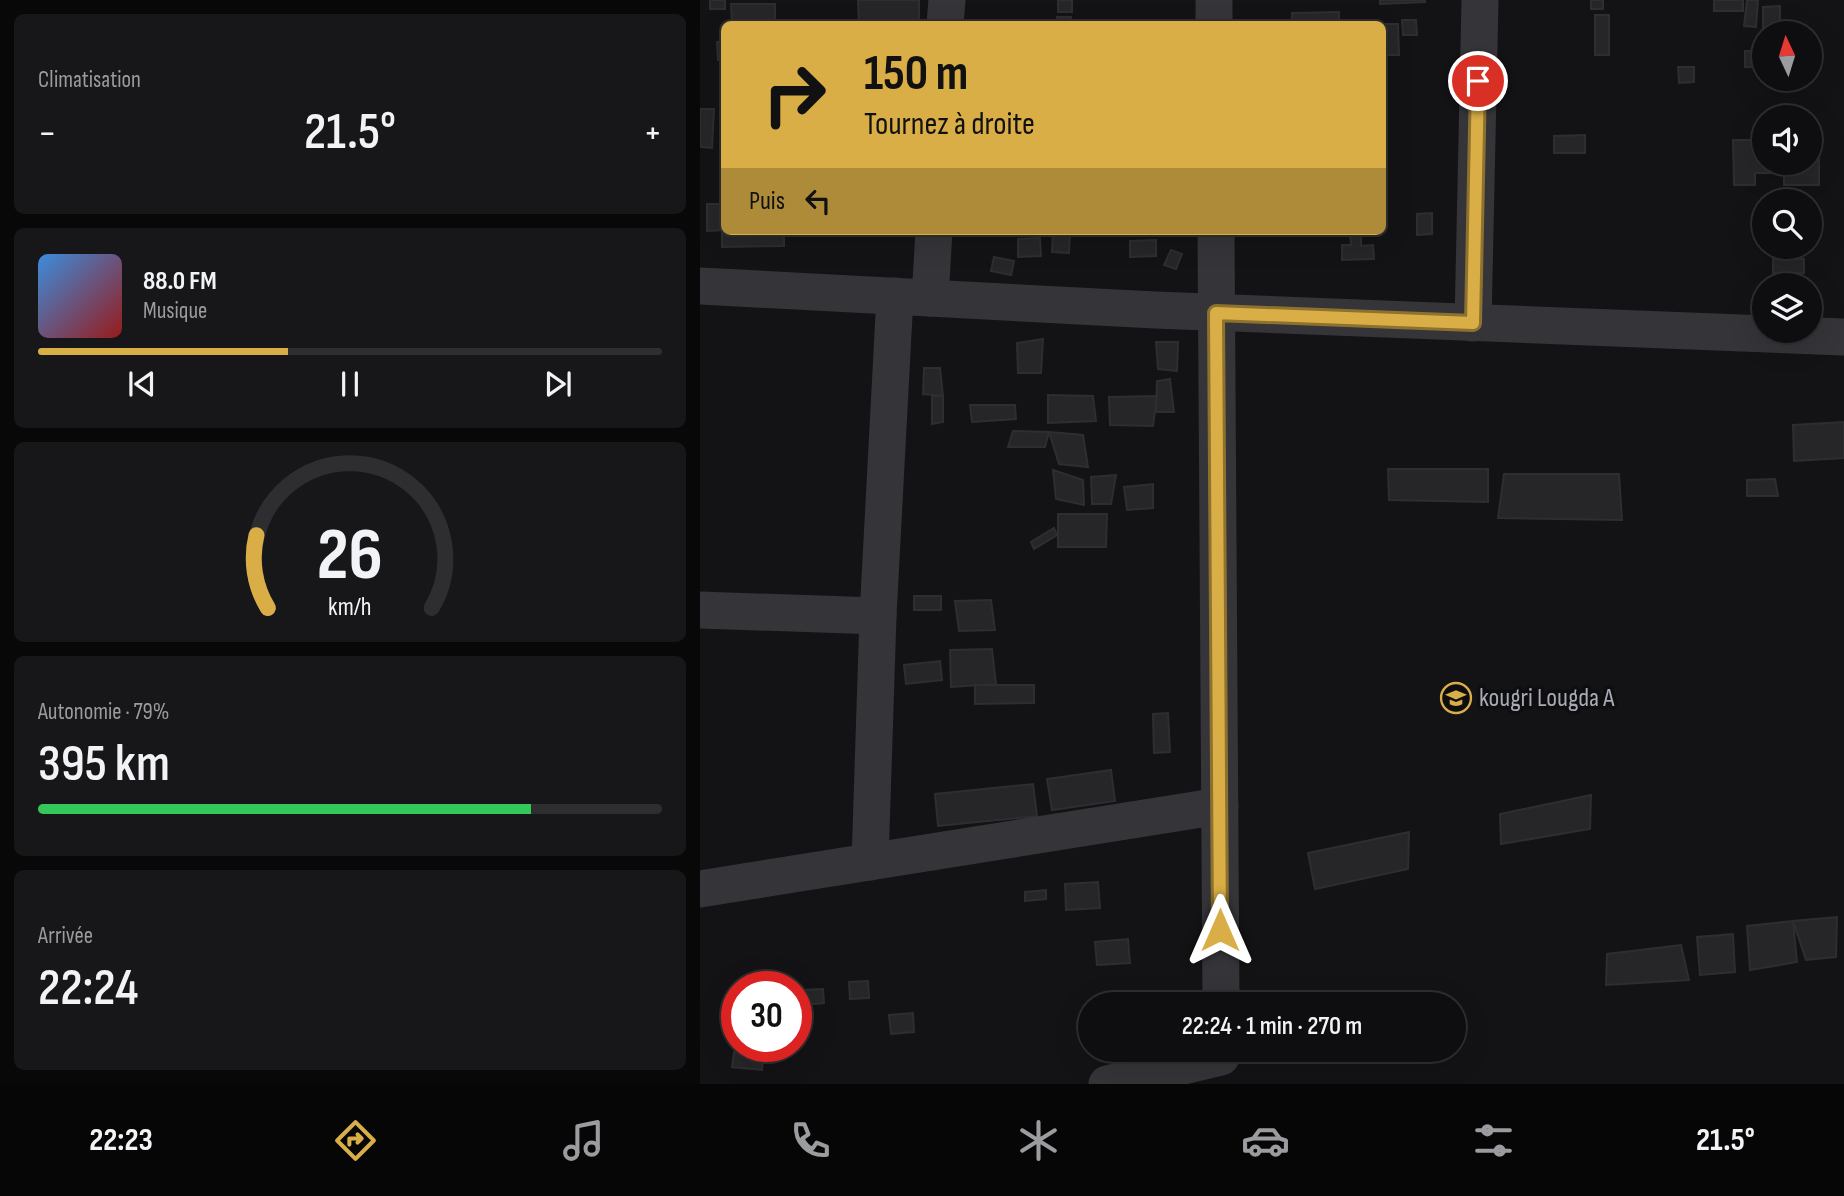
<!DOCTYPE html>
<html lang="fr">
<meta charset="utf-8">
<style>
:root{--surface:#0e0e10;--page:#171719;--text:#f1f3f6;--muted:#9b9c9f;--line:#2e2e30;--accent:#d9ae46}
body{margin:0;font-family:"Sofia Sans Condensed",sans-serif;background:var(--page);color:var(--text);height:100vh;display:flex;flex-direction:column;font-size:26px;white-space:nowrap}
*{box-sizing:border-box;margin:0}
p{font-size:23px;color:var(--muted)}
.icon{flex:none;width:38px;height:38px;fill:none;stroke:currentColor;stroke-width:2;stroke-linecap:round;stroke-linejoin:round}
.map{position:relative;flex:1;overflow:hidden}
.side{display:flex;flex-direction:column;gap:14px;padding:14px;background:#080809;width:700px}
.side>*{flex:none}
.guide{position:absolute;left:21px;top:21px;width:665px;height:214px;border-radius:10px;box-shadow:0 7px 28px #0002,0 0 0 2px var(--line);background:#d9ae46;color:#111;overflow:hidden}
.needle{width:46px;rotate:356deg}
.tools{position:absolute;left:1052px;top:21px;display:grid;gap:14px}
.tools a{display:grid;place-items:center;width:70px;height:70px;border-radius:50%;background:var(--surface);box-shadow:0 7px 28px #0002,0 0 0 2px var(--line);font-size:35px}
.speed{position:absolute;left:21px;top:971px;display:flex;gap:14px;font-size:35px;font-weight:700;text-align:center}
.speed>*{display:grid;place-content:center;width:91px;height:91px;border-radius:50%;background:var(--surface);box-shadow:0 7px 28px #0002,0 0 0 2px var(--line);line-height:1}
.speed .limit{border:10px solid #d22;background:#fff;color:#111}
.pin{position:absolute;display:grid;place-items:center;width:60px;height:60px;color:#fff;margin:-30px;border:4px solid #fff;border-radius:50%;box-shadow:0 2px 7px #0007}
.me{position:absolute;width:77px;margin:-38px;rotate:0deg;stroke-linejoin:round;filter:drop-shadow(0 0 5px #0008)}
.turn{display:flex;align-items:center;gap:24px;height:147px;padding:0 28px;font-size:32px}
.turn .icon{width:91px;height:91px;stroke-width:2.5}
.turn b{display:block;font-size:49px;line-height:60px}
.then{display:flex;align-items:center;height:66px;padding:0 28px;background:#0003;gap:14px;font-size:26px}
.big{font-size:52px;font-weight:600;line-height:1.1}
.side .widget{flex:1;display:flex;flex-direction:column;justify-content:center;gap:10px;min-width:0;padding:0 24px;border-radius:10px;background:var(--page)}
.side .dial{align-items:center;gap:0}
.dial svg{height:182px;overflow:visible;fill:none;stroke:var(--line);stroke-width:7;stroke-linecap:round;text-anchor:middle}
.dial text{fill:var(--text);stroke:none}
.song{display:flex;align-items:center;gap:21px}
.cover{width:84px;height:84px;border-radius:10px;background:linear-gradient(135deg,hsl(210 70% 55%),hsl(0 70% 35%))}
.played{height:7px;border-radius:4px;background:linear-gradient(90deg,var(--accent) 40%,var(--line) 40%)}
.keys{display:flex;justify-content:space-around;direction:ltr}
.heat{display:flex;justify-content:space-between;align-items:center;font-size:38px;direction:ltr}
.charge{height:10px;border-radius:5px;background:linear-gradient(90deg,#34c759 79%,var(--line) 0)}
.trip{position:absolute;left:378px;top:992px;width:388px;height:70px;border-radius:35px;background:var(--surface);box-shadow:0 7px 28px #0002,0 0 0 2px var(--line);font-weight:600;line-height:70px;text-align:center}
.dock{display:flex;height:112px;justify-content:space-around;align-items:center;background:#060606;color:var(--muted)}
.dock .icon{width:49px;height:49px}
.dock .on{color:var(--accent)}
.dock b{font-size:32px;color:var(--text)}
main{display:flex;flex:1;min-height:0}
.map>svg:first-child{display:block}
.building{fill:#262628;stroke:#2e2e30;stroke-width:2}
.lines{fill:none;stroke-linecap:round;stroke-linejoin:round}
.minor{stroke:#353539;stroke-width:37}
.route-casing{stroke:#8d712e;stroke-width:18}
.route{stroke:#d9ae46;stroke-width:12}
.labels{text-anchor:middle;dominant-baseline:central;stroke-width:7;stroke-linejoin:round;paint-order:stroke}
.poi-label{font-size:26px;fill:#a7aab3;stroke:#0e0e10;text-anchor:start}
</style>
<main>
<section class="side">
<div class="widget"><p>Climatisation</p>
<div class="heat"><a>−</a><b class="big">21.5°</b><a>+</a></div>
</div>
<div class="widget">
<div class="song"><i class="cover"></i><div><b>88.0 FM</b><p>Musique</p></div></div>
<div class="played"></div>
<div class="keys"><svg class="icon" aria-label="previous" viewBox="0 0 24 24"><path d="M18 5L8 12l10 7zM5 5v14"/></svg><svg class="icon" aria-label="pause" viewBox="0 0 24 24"><path d="M8 5v14M16 5v14"/></svg><svg class="icon" aria-label="next" viewBox="0 0 24 24"><path d="M6 5l10 7-10 7zM19 5v14"/></svg></div>
</div>
<div class="widget dial"><svg viewBox="0 0 100 80">
<path d="M14 69A42 42 0 1 1 86 69"/>
<path d="M14 69A42 42 0 0 1 9 37" stroke="#d9ae46"/>
<text x="50" y="56" font-size="32" font-weight="700">26</text>
<text x="50" y="72" font-size="11">km/h</text>
</svg></div>
<div class="widget"><p>Autonomie · 79%</p><b class="big">395 km</b><div class="charge"></div></div>
<div class="widget"><p>Arrivée</p><b class="big">22:24</b></div>
</section>
<div class="map">
<svg width="1144" height="1084" viewBox="0 0 1144 1084">
<rect width="100%" height="100%" fill="#131315"/>
<g class="building">
<rect x="10" y="0" width="15" height="9"/>
<polygon points="158,0 219,0 219,24 159,24"/>
<rect x="358" y="0" width="14" height="12"/>
<polygon points="680,0 725,0 725,2 680,4"/>
<rect x="891" y="0" width="12" height="9"/>
<rect x="1014" y="0" width="29" height="11"/>
<polygon points="1047,0 1058,0 1056,27 1044,26"/>
<polygon points="31,4 75,4 75,24 32,24"/>
<polygon points="1080,6 1080,29 1063,29 1063,7"/>
<polygon points="639,12 639,24 592,24 592,13"/>
<rect x="895" y="15" width="14" height="40"/>
<polygon points="357,17 371,17 371,24 358,24"/>
<polygon points="702,20 716,20 717,35 703,35"/>
<polygon points="680,24 698,24 699,55 682,55 682,24"/>
<polygon points="17,42 24,42 24,60 18,60"/>
<rect x="1045" y="51" width="19" height="16"/>
<polygon points="978,67 994,67 994,82 979,83"/>
<polygon points="0,109 14,109 12,148 0,147"/>
<polygon points="885,135 885,153 854,153 854,136"/>
<polygon points="1033,140 1064,140 1064,163 1110,163 1110,140 1119,140 1119,185 1084,185 1084,173 1055,173 1055,185 1034,185"/>
<polygon points="7,204 24,204 24,230 7,231"/>
<polygon points="732,213 732,234 717,235 717,214"/>
<polygon points="84,231 84,246 22,247 22,232"/>
<polygon points="353,231 370,231 369,253 352,252"/>
<polygon points="650,231 661,231 661,246 673,245 674,259 642,260 642,245 651,245"/>
<polygon points="340,238 341,256 318,257 318,239"/>
<polygon points="456,240 456,256 430,257 430,241"/>
<polygon points="471,250 482,254 476,269 464,265"/>
<polygon points="294,257 314,261 311,275 291,271"/>
<rect x="1073" y="259" width="31" height="14"/>
<polygon points="343,339 341,373 318,373 317,343"/>
<polygon points="456,342 478,342 477,371 458,369"/>
<polygon points="224,368 240,368 243,396 223,394"/>
<polygon points="470,379 474,412 456,412 457,381"/>
<polygon points="348,395 393,396 396,421 348,423"/>
<polygon points="232,396 243,396 243,422 232,424"/>
<polygon points="457,396 453,426 410,425 409,397"/>
<polygon points="270,405 315,405 316,419 272,422"/>
<polygon points="1144,422 1144,458 1094,461 1093,425"/>
<polygon points="313,431 349,432 345,447 308,447"/>
<polygon points="349,432 383,435 388,467 359,464"/>
<polygon points="688,469 788,469 788,502 689,500"/>
<polygon points="353,470 383,480 384,505 356,499"/>
<polygon points="804,474 919,474 922,520 798,518"/>
<polygon points="416,475 411,504 392,504 391,477"/>
<polygon points="1075,479 1078,496 1047,496 1047,480"/>
<polygon points="453,484 453,508 427,510 424,487"/>
<polygon points="358,514 407,514 406,547 358,547"/>
<polygon points="354,528 357,535 334,549 331,542"/>
<rect x="214" y="596" width="27" height="14"/>
<polygon points="291,600 295,630 259,631 255,601"/>
<polygon points="292,649 296,684 251,687 250,650"/>
<polygon points="240,661 242,680 206,684 204,665"/>
<polygon points="275,685 334,685 334,703 275,704"/>
<polygon points="468,713 470,752 454,753 453,714"/>
<polygon points="411,770 415,801 352,810 347,779"/>
<polygon points="333,784 337,816 238,826 235,794"/>
<polygon points="891,795 890,829 801,844 800,814"/>
<polygon points="709,832 708,869 615,889 608,853"/>
<polygon points="398,882 400,908 366,910 365,884"/>
<polygon points="346,890 346,899 325,901 325,892"/>
<polygon points="1137,917 1136,957 1106,960 1093,921"/>
<polygon points="1093,921 1097,962 1050,970 1047,926"/>
<polygon points="1033,934 1035,972 1000,975 997,937"/>
<polygon points="428,939 430,963 397,965 395,942"/>
<polygon points="981,945 989,980 906,985 907,954"/>
<polygon points="168,981 169,998 150,999 149,982"/>
<polygon points="123,989 124,1003 103,1005 102,990"/>
<polygon points="213,1013 214,1032 191,1034 189,1015"/>
<polygon points="386,1016 390,1016 390,1047 388,1047"/>
<polygon points="34,1052 63,1055 62,1070 32,1067"/>
</g>
<g class="lines">
<g class="minor">
<polyline points="514,0 514,24"/>
<polyline points="245,24 247,0"/>
<polyline points="516,231 521,1004"/>
<polyline points="0,286 455,310 1144,337"/>
<polyline points="230,298 234,231"/>
<polyline points="773,323 780,0"/>
<polyline points="0,610 178,616"/>
<polyline points="170,862 178,616 195,296"/>
<polyline points="0,889 520,806"/>
<polyline points="407,1084 521,1057"/>
</g>
</g>
<g class="lines">
<g class="route-casing">
<polyline id="route" points="520,930 516,313 773,323 778,81"/>
</g>
<use href="#route" class="route"/>
</g>
<defs>
<g id="school-ring" transform="scale(1.575)"><circle r="9.5" fill="#0e0e10" stroke="#d9ae46" stroke-width="1.5"/><path d="M0-5L7-2L0 1L-7-2ZM-4 1L0 2.5L4 1V4Q0 6-4 4Z" fill="#d9ae46"/></g>
</defs>
<g fill-rule="evenodd">
<use href="#school-ring" x="756" y="698"/>
</g>
<g class="labels">
<g class="poi-label">
<text x="779" y="698">kougri Lougda A</text>
</g>
</g>
</svg>
<div class="tools">
<a><svg class="needle" viewBox="-14 -14 28 28"><path d="M0-13l5 13h-10z" fill="#e53935"/><path d="M0 13l5-13h-10z" fill="#9b9c9f"/></svg></a>
<a><svg class="icon" aria-label="sound" viewBox="0 0 24 24"><path d="M4 9h4l5-4v14l-5-4H4zM17 9q2 3 0 6"/></svg></a>
<a><svg class="icon" aria-label="search" viewBox="0 0 24 24"><circle cx="10" cy="10" r="6"/><path d="M15 15l6 6"/></svg></a>
<a><svg class="icon" aria-label="layers" viewBox="0 0 24 24"><path d="M12 4l9 5-9 5-9-5zM3 14l9 5 9-5"/></svg></a>
</div>
<div class="speed"><div class="limit">30</div></div>
<div class="pin" style="left:778px;top:81px;background:#d93025"><svg class="icon" aria-label="arrive" viewBox="0 0 24 24"><path d="M6 21V4h12l-3 4 3 4H6"/></svg></div>
<svg class="me" style="left:520px;top:930px" viewBox="-20 -20 40 40"><path d="M0-17L14 15 0 8-14 15z" fill="#d9ae46" stroke="#fff" stroke-width="4"/></svg>
<div class="trip">22:24 · 1 min · 270 m</div>
<div class="guide">
<div class="turn"><svg class="icon" aria-label="right" viewBox="0 0 24 24"><path d="M7 20v-9h11M14 6l5 5-5 5"/></svg><div><b>150 m</b>Tournez à droite</div></div>
<div class="then">Puis<svg class="icon" aria-label="left" viewBox="0 0 24 24"><path d="M17 20v-9H6M10 6l-5 5 5 5"/></svg></div>
</div>
</div>
</main>
<nav class="dock">
<b>22:23</b>
<svg class="icon on" aria-label="directions" viewBox="0 0 24 24"><path d="M12 3l9 9-9 9-9-9zM9 14v-3h6M13 9l2 2-2 2"/></svg>
<svg class="icon" aria-label="music" viewBox="0 0 24 24"><path d="M9 18V5l10-2v13"/><circle cx="6" cy="18" r="3"/><circle cx="16" cy="16" r="3"/></svg>
<svg class="icon" aria-label="phone" viewBox="0 0 24 24"><path d="M5 4h4l2 5-3 2q2 4 5 5l2-3 5 2v4C11 20 4 13 5 4z"/></svg>
<svg class="icon" aria-label="climate" viewBox="0 0 24 24"><path d="M12 3v18M4 7l16 10M4 17L20 7"/></svg>
<svg class="icon" aria-label="car" viewBox="0 0 24 24"><path d="M5 17H2v-5l4-1 3-4h7l3 4 3 1v5h-3M9 17h6M6 11h13"/><circle cx="7" cy="17" r="2"/><circle cx="17" cy="17" r="2"/></svg>
<svg class="icon" aria-label="filters" viewBox="0 0 24 24"><path d="M4 7h16M4 17h16"/><circle cx="9" cy="7" r="2"/><circle cx="15" cy="17" r="2"/></svg>
<b>21.5°</b>
</nav>
